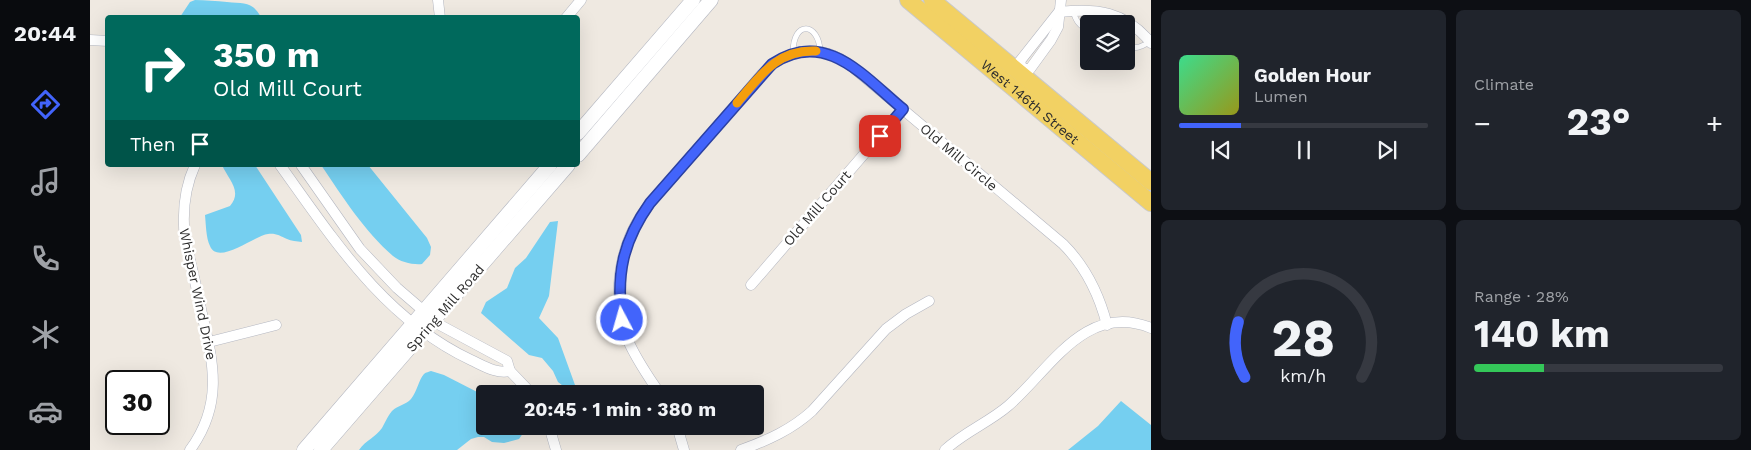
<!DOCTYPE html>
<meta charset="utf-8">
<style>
:root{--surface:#171b24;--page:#20242c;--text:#f1f3f6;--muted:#9ea1a6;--line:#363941;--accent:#4264fb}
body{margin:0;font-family:"Work Sans",sans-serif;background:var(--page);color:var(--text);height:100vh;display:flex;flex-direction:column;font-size:19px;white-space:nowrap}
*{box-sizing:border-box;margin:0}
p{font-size:16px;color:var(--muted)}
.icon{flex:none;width:28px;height:28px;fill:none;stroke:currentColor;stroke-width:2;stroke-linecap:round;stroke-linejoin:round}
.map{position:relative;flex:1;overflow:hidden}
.panel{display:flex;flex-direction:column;gap:10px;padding:10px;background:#0d0f14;width:600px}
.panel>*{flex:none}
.banner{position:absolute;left:15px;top:15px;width:475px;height:152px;border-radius:5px;box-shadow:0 5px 20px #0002;background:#00695c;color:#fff;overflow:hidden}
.tools{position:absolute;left:990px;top:15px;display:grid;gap:10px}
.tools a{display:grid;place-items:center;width:55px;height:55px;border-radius:5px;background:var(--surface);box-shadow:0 5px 20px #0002;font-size:25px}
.speed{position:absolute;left:15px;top:370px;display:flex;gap:10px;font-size:25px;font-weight:700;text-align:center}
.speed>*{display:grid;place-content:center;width:65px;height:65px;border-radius:50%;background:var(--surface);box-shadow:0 5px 20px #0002;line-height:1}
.speed .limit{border:2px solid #111;border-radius:8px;background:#fff;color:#111}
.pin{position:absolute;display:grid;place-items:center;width:42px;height:42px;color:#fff;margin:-21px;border-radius:10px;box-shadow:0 2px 8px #0006}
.me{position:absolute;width:55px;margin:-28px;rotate:354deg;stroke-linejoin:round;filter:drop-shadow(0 0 4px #0008)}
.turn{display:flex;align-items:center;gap:18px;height:105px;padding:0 25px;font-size:22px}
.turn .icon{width:65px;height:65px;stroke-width:2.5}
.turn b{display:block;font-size:35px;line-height:42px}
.then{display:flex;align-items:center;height:48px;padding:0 25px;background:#0003;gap:10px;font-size:19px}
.big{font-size:38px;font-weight:700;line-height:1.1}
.panel .tile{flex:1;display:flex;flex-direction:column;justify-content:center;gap:8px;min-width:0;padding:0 18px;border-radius:8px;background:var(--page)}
.panel .dial{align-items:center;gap:0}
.dial svg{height:130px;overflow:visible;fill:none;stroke:var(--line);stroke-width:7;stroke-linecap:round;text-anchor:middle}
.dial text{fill:var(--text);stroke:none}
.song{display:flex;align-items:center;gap:15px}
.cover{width:60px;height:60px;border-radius:8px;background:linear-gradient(135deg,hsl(150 70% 55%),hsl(60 70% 35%))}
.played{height:5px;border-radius:2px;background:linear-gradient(90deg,var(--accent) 25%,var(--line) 25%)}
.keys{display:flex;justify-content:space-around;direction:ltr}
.heat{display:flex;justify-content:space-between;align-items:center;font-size:28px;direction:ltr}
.charge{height:8px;border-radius:4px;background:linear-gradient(90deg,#34c759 28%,var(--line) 0)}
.panel .tiles{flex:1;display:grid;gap:10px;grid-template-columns:repeat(2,1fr)}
.trip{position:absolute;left:386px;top:385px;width:288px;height:50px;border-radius:5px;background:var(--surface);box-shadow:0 5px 20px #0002;font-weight:700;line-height:50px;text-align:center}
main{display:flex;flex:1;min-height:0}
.tab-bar{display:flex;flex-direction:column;width:90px;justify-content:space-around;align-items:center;background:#090b0e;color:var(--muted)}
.tab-bar .icon{width:35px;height:35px}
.tab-bar .selected{color:var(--accent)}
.tab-bar b{font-size:22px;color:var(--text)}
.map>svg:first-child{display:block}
.water{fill:#75cff0}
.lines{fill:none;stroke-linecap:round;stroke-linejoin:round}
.lane-casing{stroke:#b4b7c1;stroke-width:6}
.street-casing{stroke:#b4b7c1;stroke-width:11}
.secondary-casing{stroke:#b4b7c1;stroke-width:15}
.primary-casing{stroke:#c9c9c9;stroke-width:18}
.lane{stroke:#fff;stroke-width:5}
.street{stroke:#fff;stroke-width:10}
.secondary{stroke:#fff;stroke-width:14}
.primary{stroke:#f2d163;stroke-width:16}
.route-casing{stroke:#2b41a3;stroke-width:12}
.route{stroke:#4264fb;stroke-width:9}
.slow{stroke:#f59e0b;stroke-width:9}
.labels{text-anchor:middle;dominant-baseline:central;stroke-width:5;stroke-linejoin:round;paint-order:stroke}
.street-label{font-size:14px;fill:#2e2e2e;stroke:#fff}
</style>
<main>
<nav class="tab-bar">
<b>20:44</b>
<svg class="icon selected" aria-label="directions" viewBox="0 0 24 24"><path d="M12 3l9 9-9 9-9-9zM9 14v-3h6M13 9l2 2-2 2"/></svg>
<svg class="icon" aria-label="music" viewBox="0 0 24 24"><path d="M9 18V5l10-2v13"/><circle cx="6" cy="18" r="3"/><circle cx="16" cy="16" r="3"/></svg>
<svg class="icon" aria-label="phone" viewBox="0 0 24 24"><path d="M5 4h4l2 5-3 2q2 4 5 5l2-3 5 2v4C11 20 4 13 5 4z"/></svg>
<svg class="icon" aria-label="climate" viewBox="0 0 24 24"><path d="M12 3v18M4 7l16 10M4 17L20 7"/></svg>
<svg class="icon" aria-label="car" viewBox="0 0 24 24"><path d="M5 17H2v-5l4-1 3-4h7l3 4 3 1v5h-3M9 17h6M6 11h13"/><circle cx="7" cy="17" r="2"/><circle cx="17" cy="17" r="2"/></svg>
</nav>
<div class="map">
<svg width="1061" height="450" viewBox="0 0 1061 450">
<rect width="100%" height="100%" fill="#efe9e1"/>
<g class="water">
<path d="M105,0c11,0 21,1 32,2 17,2 25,-1 34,15h-81l10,-15z"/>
<path d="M132,165h33l46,70 1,7c-5,-1 -11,-1 -15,-3 -7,-3 -11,-6 -19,-5 -13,1 -50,32 -58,12 -4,-8 -4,-21 -5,-31l25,-9c13,-15 -2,-27 -8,-41z"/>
<path d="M231,165h47l59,73 4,9 -1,8 -8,9c-9,1 -22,-2 -29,-8 -28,-24 -51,-60 -72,-91z"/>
<polygon points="468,221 459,296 449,318 468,338 485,385 477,389 468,382 463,371 452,358 439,355 391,313 396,302 417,288 425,268 436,258 460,222"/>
<path d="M341,371l13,4 41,21v30h39l2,3 -7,10 -15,4 -12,-1 -8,-5h-6l-7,2 -14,11h-98c7,-10 17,-13 23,-22 3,-5 5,-11 10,-17 6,-6 14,-6 19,-12 6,-7 8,-20 13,-25 2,-2 5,-2 7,-3z"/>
<polygon points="1031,401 1061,425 1061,450 978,450 1008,426"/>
</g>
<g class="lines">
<g class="lane-casing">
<g id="lane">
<path d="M983,11c3,10 6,15 16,19"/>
<path d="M1036,46c10,4 16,0 24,-4"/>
<path d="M703,53c0,-34 26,-30 27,-2"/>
</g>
</g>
<g class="street-casing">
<g id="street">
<polyline points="348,0 350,18"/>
<path d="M969,12c38,-4 66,-1 92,31"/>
<polyline points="476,18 491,0"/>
<polyline points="0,40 18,41"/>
<polyline points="932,69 930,61 968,13"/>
<polyline points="928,74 932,69 940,69 961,40 968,27 971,0"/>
<path d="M190,165c54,75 104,154 191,195 13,6 25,14 39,11"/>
<polyline points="211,165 270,249 307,288 350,325 417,361 420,371 442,394"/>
<polyline points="661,285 813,109"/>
<polyline points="119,342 186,325"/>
<path d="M570,394c-12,-18 -25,-36 -33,-56 -15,-40 -9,-88 15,-124 11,-16 25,-29 37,-44 27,-31 55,-63 82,-95 27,-27 57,-33 89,-10l213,179c23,23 36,50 44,81"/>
<polyline points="459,426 466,450"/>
<polyline points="587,426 594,450"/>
<path d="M100,450c33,-45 24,-85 12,-136 -5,-25 -11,-50 -17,-75 -3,-26 -1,-50 10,-74"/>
<path d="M651,450c27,-10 50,-20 71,-39l74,-82 20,-15 23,-13"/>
<path d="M855,450c19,-18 43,-27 63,-44 41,-35 77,-105 143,-78"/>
</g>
</g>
<g class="secondary-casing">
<g id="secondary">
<polyline points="488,133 603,0"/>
<polyline points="488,155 621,0"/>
<polyline points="214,450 460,165"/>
<polyline points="231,450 478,165"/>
</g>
</g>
<g class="primary-casing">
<g id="primary">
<path id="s1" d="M818,0l243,203"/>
<polyline points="842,0 1061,182"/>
</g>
</g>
<use href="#lane" class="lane"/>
<use href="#street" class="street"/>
<use href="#secondary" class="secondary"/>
<use href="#primary" class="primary"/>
</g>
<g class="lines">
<g class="route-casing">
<path id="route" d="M532,320c-6,-46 1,-79 28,-117l122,-139c54,-36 92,13 131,45l-23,27"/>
</g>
<use href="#route" class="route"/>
<path class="slow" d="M647,103c23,-27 40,-54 79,-52"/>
</g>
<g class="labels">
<g class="street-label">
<text stroke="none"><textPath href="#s1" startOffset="159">West 146th Street</textPath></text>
<text transform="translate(869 157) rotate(40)">Old Mill Circle</text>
<text transform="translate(727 208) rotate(-49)">Old Mill Court</text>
<text transform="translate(108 294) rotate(78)">Whisper Wind Drive</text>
<text transform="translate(355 308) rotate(-49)">Spring Mill Road</text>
</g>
</g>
</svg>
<div class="tools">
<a><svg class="icon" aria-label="layers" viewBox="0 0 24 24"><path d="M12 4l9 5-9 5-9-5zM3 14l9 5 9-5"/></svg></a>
</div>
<div class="speed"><div class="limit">30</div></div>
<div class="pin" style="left:790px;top:136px;background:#d93025"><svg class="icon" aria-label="arrive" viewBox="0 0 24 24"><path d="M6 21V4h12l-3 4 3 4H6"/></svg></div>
<svg class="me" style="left:532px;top:320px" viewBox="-20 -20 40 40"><circle r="17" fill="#4264fb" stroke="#fff" stroke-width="3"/><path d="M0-11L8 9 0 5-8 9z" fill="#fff"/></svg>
<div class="trip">20:45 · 1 min · 380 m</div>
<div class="banner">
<div class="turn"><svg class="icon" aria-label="right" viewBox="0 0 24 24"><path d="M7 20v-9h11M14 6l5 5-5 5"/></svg><div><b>350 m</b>Old Mill Court</div></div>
<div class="then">Then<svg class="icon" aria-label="arrive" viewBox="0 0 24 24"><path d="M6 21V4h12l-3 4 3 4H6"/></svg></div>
</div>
</div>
<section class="panel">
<div class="tiles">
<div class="tile">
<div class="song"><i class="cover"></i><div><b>Golden Hour</b><p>Lumen</p></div></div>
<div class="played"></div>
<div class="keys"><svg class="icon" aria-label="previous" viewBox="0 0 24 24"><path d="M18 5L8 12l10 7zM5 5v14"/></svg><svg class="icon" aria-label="pause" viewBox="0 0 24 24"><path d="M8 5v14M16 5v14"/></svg><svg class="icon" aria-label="next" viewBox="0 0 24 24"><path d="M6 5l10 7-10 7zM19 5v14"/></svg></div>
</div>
<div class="tile"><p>Climate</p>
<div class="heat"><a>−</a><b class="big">23°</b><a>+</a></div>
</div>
<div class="tile dial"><svg viewBox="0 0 100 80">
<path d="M14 69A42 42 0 1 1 86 69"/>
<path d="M14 69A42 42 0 0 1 10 35" stroke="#4264fb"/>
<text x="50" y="56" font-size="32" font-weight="700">28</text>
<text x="50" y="72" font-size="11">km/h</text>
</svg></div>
<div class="tile"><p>Range · 28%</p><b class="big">140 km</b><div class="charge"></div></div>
</div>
</section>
</main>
